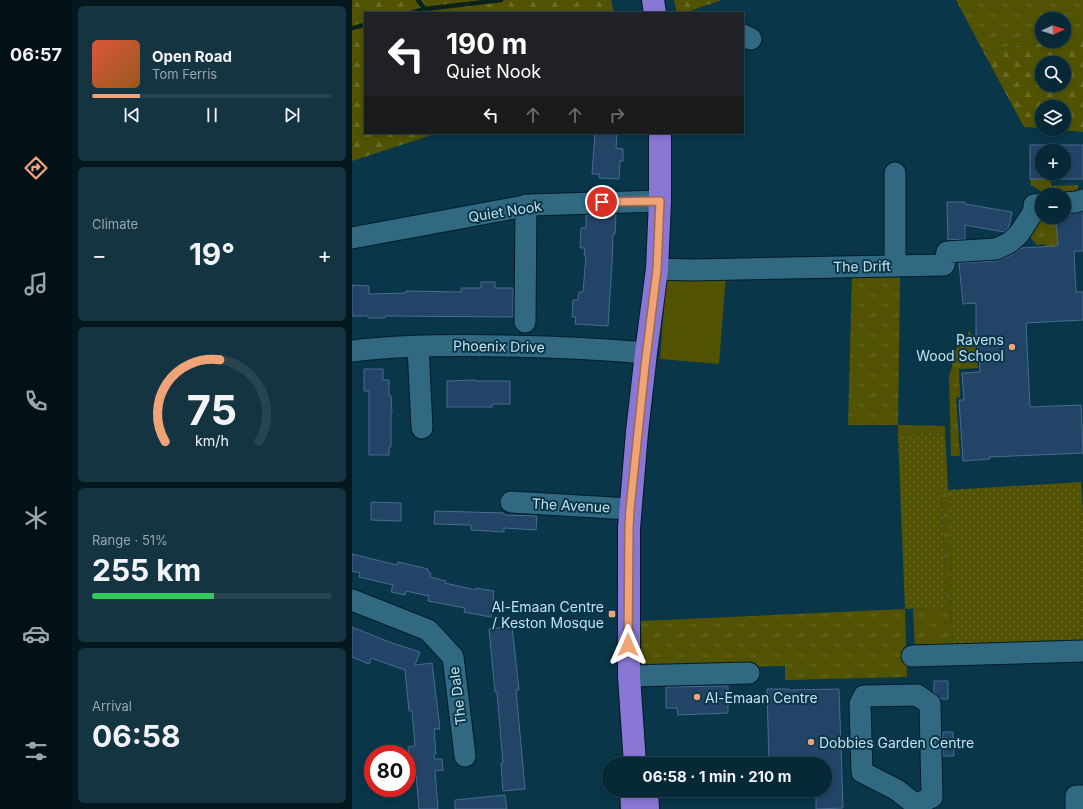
<!DOCTYPE html>
<meta charset="utf-8">
<style>
:root{--surface:#072836;--page:#153442;--text:#f1f3f6;--muted:#98a6ad;--line:#284451;--accent:#efa377}
body{margin:0;font-family:Inter,sans-serif;background:var(--page);color:var(--text);height:100vh;display:flex;flex-direction:column;font-size:15px;white-space:nowrap}
*{box-sizing:border-box;margin:0}
p{font-size:13px;color:var(--muted)}
.icon{flex:none;width:22px;height:22px;fill:none;stroke:currentColor;stroke-width:2;stroke-linecap:round;stroke-linejoin:round}
.map{position:relative;flex:1;overflow:hidden}
.sheet{display:flex;flex-direction:column;gap:6px;padding:6px;background:#04161e;width:280px}
.sheet>*{flex:none}
.banner{position:absolute;left:12px;top:12px;width:380px;height:122px;border-radius:0px;box-shadow:0 2px 6px #0003,0 0 0 1px var(--line);background:#202124;color:#fff;overflow:hidden}
.needle{width:26px;rotate:86deg}
.buttons{position:absolute;left:683px;top:12px;display:grid;gap:8px}
.buttons a{display:grid;place-items:center;width:36px;height:36px;border-radius:50%;background:var(--surface);box-shadow:0 2px 6px #0003,0 0 0 1px var(--line);font-size:20px}
.speed{position:absolute;left:12px;top:745px;display:flex;gap:8px;font-size:20px;font-weight:700;text-align:center}
.speed>*{display:grid;place-content:center;width:52px;height:52px;border-radius:50%;background:var(--surface);box-shadow:0 2px 6px #0003,0 0 0 1px var(--line);line-height:1}
.speed .limit{border:6px solid #d22;background:#fff;color:#111}
.pin{position:absolute;display:grid;place-items:center;width:34px;height:34px;color:#fff;margin:-17px;border:2px solid #fff;border-radius:50%;box-shadow:0 1px 4px #0007}
.me{position:absolute;width:44px;margin:-22px;rotate:0deg;stroke-linejoin:round;filter:drop-shadow(0 0 3px #0008)}
.turn{display:flex;align-items:center;gap:14px;height:84px;padding:0 16px;font-size:18px}
.turn .icon{width:52px;height:52px;stroke-width:2.5}
.turn b{display:block;font-size:28px;line-height:34px}
.lanes{display:flex;align-items:center;height:38px;padding:0 16px;background:#0003;justify-content:center;gap:20px;direction:ltr}
.lanes .off{opacity:.35}
.big{font-size:30px;font-weight:700;line-height:1.1}
.sheet .card{flex:1;display:flex;flex-direction:column;justify-content:center;gap:6px;min-width:0;padding:0 14px;border-radius:6px;background:var(--page)}
.sheet .dial{align-items:center;gap:0}
.dial svg{height:104px;overflow:visible;fill:none;stroke:var(--line);stroke-width:7;stroke-linecap:round;text-anchor:middle}
.dial text{fill:var(--text);stroke:none}
.song{display:flex;align-items:center;gap:12px}
.cover{width:48px;height:48px;border-radius:6px;background:linear-gradient(135deg,hsl(10 70% 55%),hsl(30 70% 35%))}
.played{height:4px;border-radius:2px;background:linear-gradient(90deg,var(--accent) 20%,var(--line) 20%)}
.keys{display:flex;justify-content:space-around;direction:ltr}
.heat{display:flex;justify-content:space-between;align-items:center;font-size:22px;direction:ltr}
.charge{height:6px;border-radius:3px;background:linear-gradient(90deg,#34c759 51%,var(--line) 0)}
.trip{position:absolute;left:250px;top:757px;width:230px;height:40px;border-radius:20px;background:var(--surface);box-shadow:0 2px 6px #0003,0 0 0 1px var(--line);font-weight:700;line-height:40px;text-align:center}
main{display:flex;flex:1;min-height:0}
.menu{display:flex;flex-direction:column;width:72px;justify-content:space-around;align-items:center;background:#031016;color:var(--muted)}
.menu .icon{width:28px;height:28px}
.menu .current{color:var(--accent)}
.menu b{font-size:18px;color:var(--text)}
.map>svg:first-child{display:block}
.grass{fill:url(#grass-tufts)}
.forest{fill:url(#forest-firs);fill-rule:evenodd}
.park{fill:url(#park-dots)}
.garden{fill:#515302}
.lines{fill:none;stroke-linecap:round;stroke-linejoin:round}
.stream{stroke:#0a221b;stroke-width:4.5}
.building{fill:#246;stroke:#496b90;fill-rule:evenodd}
.minor-casing{stroke:#001c29;stroke-width:23}
.highway-casing{stroke:#001c29;stroke-width:24}
.minor{stroke:#326982;stroke-width:21}
.highway{stroke:#8976d5;stroke-width:22}
.route-casing{stroke:#9b6a4d;stroke-width:10}
.route{stroke:#efa377;stroke-width:7}
.poi-dot{fill:#efa377;stroke:#093648;stroke-width:1.5}
.labels{text-anchor:middle;dominant-baseline:central;stroke-width:4;stroke-linejoin:round;paint-order:stroke}
.street-label{font-size:14px;fill:#c4e0ee;stroke:#093648}
.poi-label{font-size:14px;fill:#c4e0ee;stroke:#093648;text-anchor:end}
</style>
<main>
<nav class="menu">
<b>06:57</b>
<svg class="icon current" aria-label="directions" viewBox="0 0 24 24"><path d="M12 3l9 9-9 9-9-9zM9 14v-3h6M13 9l2 2-2 2"/></svg>
<svg class="icon" aria-label="music" viewBox="0 0 24 24"><path d="M9 18V5l10-2v13"/><circle cx="6" cy="18" r="3"/><circle cx="16" cy="16" r="3"/></svg>
<svg class="icon" aria-label="phone" viewBox="0 0 24 24"><path d="M5 4h4l2 5-3 2q2 4 5 5l2-3 5 2v4C11 20 4 13 5 4z"/></svg>
<svg class="icon" aria-label="climate" viewBox="0 0 24 24"><path d="M12 3v18M4 7l16 10M4 17L20 7"/></svg>
<svg class="icon" aria-label="car" viewBox="0 0 24 24"><path d="M5 17H2v-5l4-1 3-4h7l3 4 3 1v5h-3M9 17h6M6 11h13"/><circle cx="7" cy="17" r="2"/><circle cx="17" cy="17" r="2"/></svg>
<svg class="icon" aria-label="filters" viewBox="0 0 24 24"><path d="M4 7h16M4 17h16"/><circle cx="9" cy="7" r="2"/><circle cx="15" cy="17" r="2"/></svg>
</nav>
<section class="sheet">
<div class="card">
<div class="song"><i class="cover"></i><div><b>Open Road</b><p>Tom Ferris</p></div></div>
<div class="played"></div>
<div class="keys"><svg class="icon" aria-label="previous" viewBox="0 0 24 24"><path d="M18 5L8 12l10 7zM5 5v14"/></svg><svg class="icon" aria-label="pause" viewBox="0 0 24 24"><path d="M8 5v14M16 5v14"/></svg><svg class="icon" aria-label="next" viewBox="0 0 24 24"><path d="M6 5l10 7-10 7zM19 5v14"/></svg></div>
</div>
<div class="card"><p>Climate</p>
<div class="heat"><a>−</a><b class="big">19°</b><a>+</a></div>
</div>
<div class="card dial"><svg viewBox="0 0 100 80">
<path d="M14 69A42 42 0 1 1 86 69"/>
<path d="M14 69A42 42 0 0 1 56 6" stroke="#efa377"/>
<text x="50" y="56" font-size="32" font-weight="700">75</text>
<text x="50" y="72" font-size="11">km/h</text>
</svg></div>
<div class="card"><p>Range · 51%</p><b class="big">255 km</b><div class="charge"></div></div>
<div class="card"><p>Arrival</p><b class="big">06:58</b></div>
</section>
<div class="map">
<svg width="731" height="809" viewBox="0 0 731 809">
<defs>
<pattern id="grass-tufts" width="24" height="20" patternUnits="userSpaceOnUse"><rect width="24" height="20" fill="#515302"/><path d="M3 7l-1-3M5 7V3M7 7l1-3M15 17l-1-3M17 17v-4M19 17l1-3" fill="none" stroke="#686b27"/></pattern>
<pattern id="forest-firs" width="22" height="20" patternUnits="userSpaceOnUse"><rect width="22" height="20" fill="#515302"/><path d="M5 1l3.5 6h-7zM16 11l3.5 6h-7z" fill="#686b27"/></pattern>
<pattern id="park-dots" width="8" height="8" patternUnits="userSpaceOnUse"><rect width="8" height="8" fill="#515302"/><path d="M2 2h.1M6 6h.1" fill="none" stroke="#686b27" stroke-width="1.8" stroke-linecap="round"/></pattern>
</defs>
<rect width="100%" height="100%" fill="#093648"/>
<g class="grass">
<polygon points="604,0 731,0 731,37 712,40 712,19 690,19 690,41 701,41 631,51"/>
<polygon points="678,179 699,179 699,186 726,185 726,196 695,195 679,185"/>
<polygon points="690,217 704,217 706,245 695,247 692,244 685,245 676,235"/>
<polygon points="500,276 548,277 546,425 593,426 593,432 546,435 546,425 496,425"/>
<polygon points="616,330 624,342 624,348 633,348 634,362 625,363 626,368 607,369 608,397 604,398 608,456 599,456 597,376 600,367 600,356 608,342 617,341"/>
<polygon points="589,490 596,490 600,569 597,570 601,648 563,650 561,609 595,607"/>
<polygon points="553,609 555,677 433,680 433,666 290,669 289,621"/>
</g>
<g class="forest">
<polygon points="0,0 259,0 262,13 13,13 13,133 86,133 0,161"/>
<polygon points="322,0 370,0 332,13 325,13"/>
<path d="M731,37v95l-33,-3h14v-22h-22v21l-18,-1 -41,-76 70,-10h11v-1zM690,63h22v22h-22z"/>
</g>
<polygon class="park" points="593,432 596,490 729,482 731,512 731,640 601,648 597,570 600,569 595,490 589,491 595,608 553,609 546,435"/>
<polygon class="garden" points="374,275 367,364 308,359 314,278"/>
<g class="lines">
<g class="stream">
<polyline points="66,0 73,9"/>
<polyline points="59,13 73,9 149,0"/>
<polyline points="0,28 13,25"/>
</g>
</g>
<g class="building">
<polygon points="243,133 265,133 264,148 271,149 271,161 268,161 267,179 247,178 247,174 240,174"/>
<path d="M678,145h53v34h-53zM690,151h22v22h-22z"/>
<polygon points="595,202 613,202 613,204 660,212 657,227 652,232 613,225 613,239 596,240"/>
<polygon points="731,212 731,251 722,251 724,292 731,292 731,320 674,323 678,407 729,405 731,453 637,457 638,459 611,461 607,400 612,400 610,373 628,372 626,346 624,346 624,303 611,304 607,263 645,261 662,254 669,248 706,246 704,217 712,217 712,215"/>
<polygon points="264,214 263,234 261,234 260,264 256,326 223,324 224,317 220,317 221,300 226,300 227,292 231,292 234,255 232,255 233,248 228,248 229,228 234,228 234,215"/>
<polygon points="129,282 143,282 143,288 161,288 161,317 33,316 33,318 16,318 16,316 0,316 0,285 17,286 17,294 54,293 54,291 109,292 109,288 129,288"/>
<polygon points="12,369 31,369 31,380 37,380 37,396 39,396 40,413 39,413 39,447 37,447 37,455 17,455 17,391 12,391"/>
<polygon points="124,380 124,381 158,381 158,404 140,404 140,407 95,407 95,381"/>
<polygon points="19,502 49,503 49,521 19,520"/>
<polygon points="83,511 152,513 152,515 185,516 184,530 152,528 152,532 119,530 119,525 82,524"/>
<polygon points="0,554 45,565 46,562 76,569 76,572 79,573 78,577 94,581 93,583 124,590 124,588 142,591 141,598 142,599 139,617 112,612 113,608 76,601 77,596 54,591 53,595 39,592 41,585 7,577 8,573 0,571"/>
<polygon points="160,626 167,690 164,690 173,789 151,791 149,763 151,763 145,692 143,692 137,629"/>
<polygon points="0,627 40,643 68,652 63,665 80,663 88,729 82,729 84,754 82,754 82,759 90,759 91,770 83,771 86,809 67,809 64,773 55,773 55,762 57,761 56,747 63,746 60,711 57,711 53,670 19,658 17,664 0,657"/>
<polygon points="582,681 596,681 596,699 589,699 582,692"/>
<polygon points="376,686 376,713 326,715 325,708 314,708 314,687"/>
<polygon points="415,689 437,689 437,690 487,689 491,808 464,809 464,790 473,790 473,764 417,764"/>
<polygon points="591,732 601,732 602,756 591,756"/>
<polygon points="153,795 155,809 103,809 103,800"/>
</g>
<g class="lines">
<g class="minor-casing">
<g id="minor">
<polyline points="391,35 399,39"/>
<polyline points="543,173 543,266"/>
<polyline points="712,203 724,202 731,200"/>
<polyline points="0,238 178,205 308,201"/>
<polyline points="305,269 340,270 592,265 595,252 644,249 657,243 667,234 682,211 682,205 690,204"/>
<polyline points="173,322 174,205"/>
<polyline points="66,346 70,428"/>
<path d="M0,351c51,-6 100,-6 152,-5 47,1 95,3 142,7"/>
<polyline points="159,502 278,509"/>
<polyline points="0,600 76,630 101,657 113,756"/>
<polyline points="560,656 731,651"/>
<polyline points="277,676 397,673"/>
<polygon points="565,695 578,704 580,797 564,805 545,790 510,772 508,704 512,696"/>
<polyline points="724,809 724,796 731,796"/>
</g>
</g>
<g class="highway-casing">
<g id="highway">
<polyline points="301,0 303,13"/>
<polyline points="283,764 277,676 277,528 285,432 294,353 305,269 308,201 308,133"/>
<polyline points="279,790 280,809"/>
<polyline points="295,790 296,809"/>
</g>
</g>
<use href="#minor" class="minor"/>
<use href="#highway" class="highway"/>
</g>
<g class="lines">
<g class="route-casing">
<polyline id="route" points="250,202 308,201 305,269 293,366 278,509 277,528 276,645"/>
</g>
<use href="#route" class="route"/>
</g>
<g class="poi-dot">
<circle cx="660" cy="347" r="4"/>
<rect x="256" y="610" width="8" height="8" rx="2"/>
<circle cx="345" cy="697" r="4"/>
<circle cx="459" cy="742" r="4"/>
</g>
<g class="labels">
<g class="street-label">
<text transform="translate(153 211) rotate(-9)">Quiet Nook</text>
<text transform="translate(510 266) rotate(-1)">The Drift</text>
<text transform="translate(147 346) rotate(1)">Phoenix Drive</text>
<text transform="translate(219 505) rotate(3)">The Avenue</text>
<text transform="translate(105 696) rotate(-97)">The Dale</text>
</g>
<g class="poi-label">
<text x="652" y="339">Ravens<tspan x="652" dy="16">Wood School</tspan></text>
<text x="252" y="606">Al-Emaan Centre<tspan x="252" dy="16">/ Keston Mosque</tspan></text>
<text x="353" y="697" text-anchor="start">Al-Emaan Centre</text>
<text x="467" y="742" text-anchor="start">Dobbies Garden Centre</text>
</g>
</g>
</svg>
<div class="buttons">
<a><svg class="needle" viewBox="-14 -14 28 28"><path d="M0-13l5 13h-10z" fill="#e53935"/><path d="M0 13l5-13h-10z" fill="#98a6ad"/></svg></a>
<a><svg class="icon" aria-label="search" viewBox="0 0 24 24"><circle cx="10" cy="10" r="6"/><path d="M15 15l6 6"/></svg></a>
<a><svg class="icon" aria-label="layers" viewBox="0 0 24 24"><path d="M12 4l9 5-9 5-9-5zM3 14l9 5 9-5"/></svg></a>
<a>+</a>
<a>−</a>
</div>
<div class="speed"><div class="limit">80</div></div>
<div class="pin" style="left:250px;top:202px;background:#d93025"><svg class="icon" aria-label="arrive" viewBox="0 0 24 24"><path d="M6 21V4h12l-3 4 3 4H6"/></svg></div>
<svg class="me" style="left:276px;top:645px" viewBox="-20 -20 40 40"><path d="M0-17L14 15 0 8-14 15z" fill="#efa377" stroke="#fff" stroke-width="4"/></svg>
<div class="trip">06:58 · 1 min · 210 m</div>
<div class="banner">
<div class="turn"><svg class="icon" aria-label="left" viewBox="0 0 24 24"><path d="M17 20v-9H6M10 6l-5 5 5 5"/></svg><div><b>190 m</b>Quiet Nook</div></div>
<div class="lanes"><svg class="icon" aria-label="left" viewBox="0 0 24 24"><path d="M17 20v-9H6M10 6l-5 5 5 5"/></svg><svg class="icon off" aria-label="ahead" viewBox="0 0 24 24"><path d="M12 20V5M6 11l6-6 6 6"/></svg><svg class="icon off" aria-label="ahead" viewBox="0 0 24 24"><path d="M12 20V5M6 11l6-6 6 6"/></svg><svg class="icon off" aria-label="right" viewBox="0 0 24 24"><path d="M7 20v-9h11M14 6l5 5-5 5"/></svg></div>
</div>
</div>
</main>
